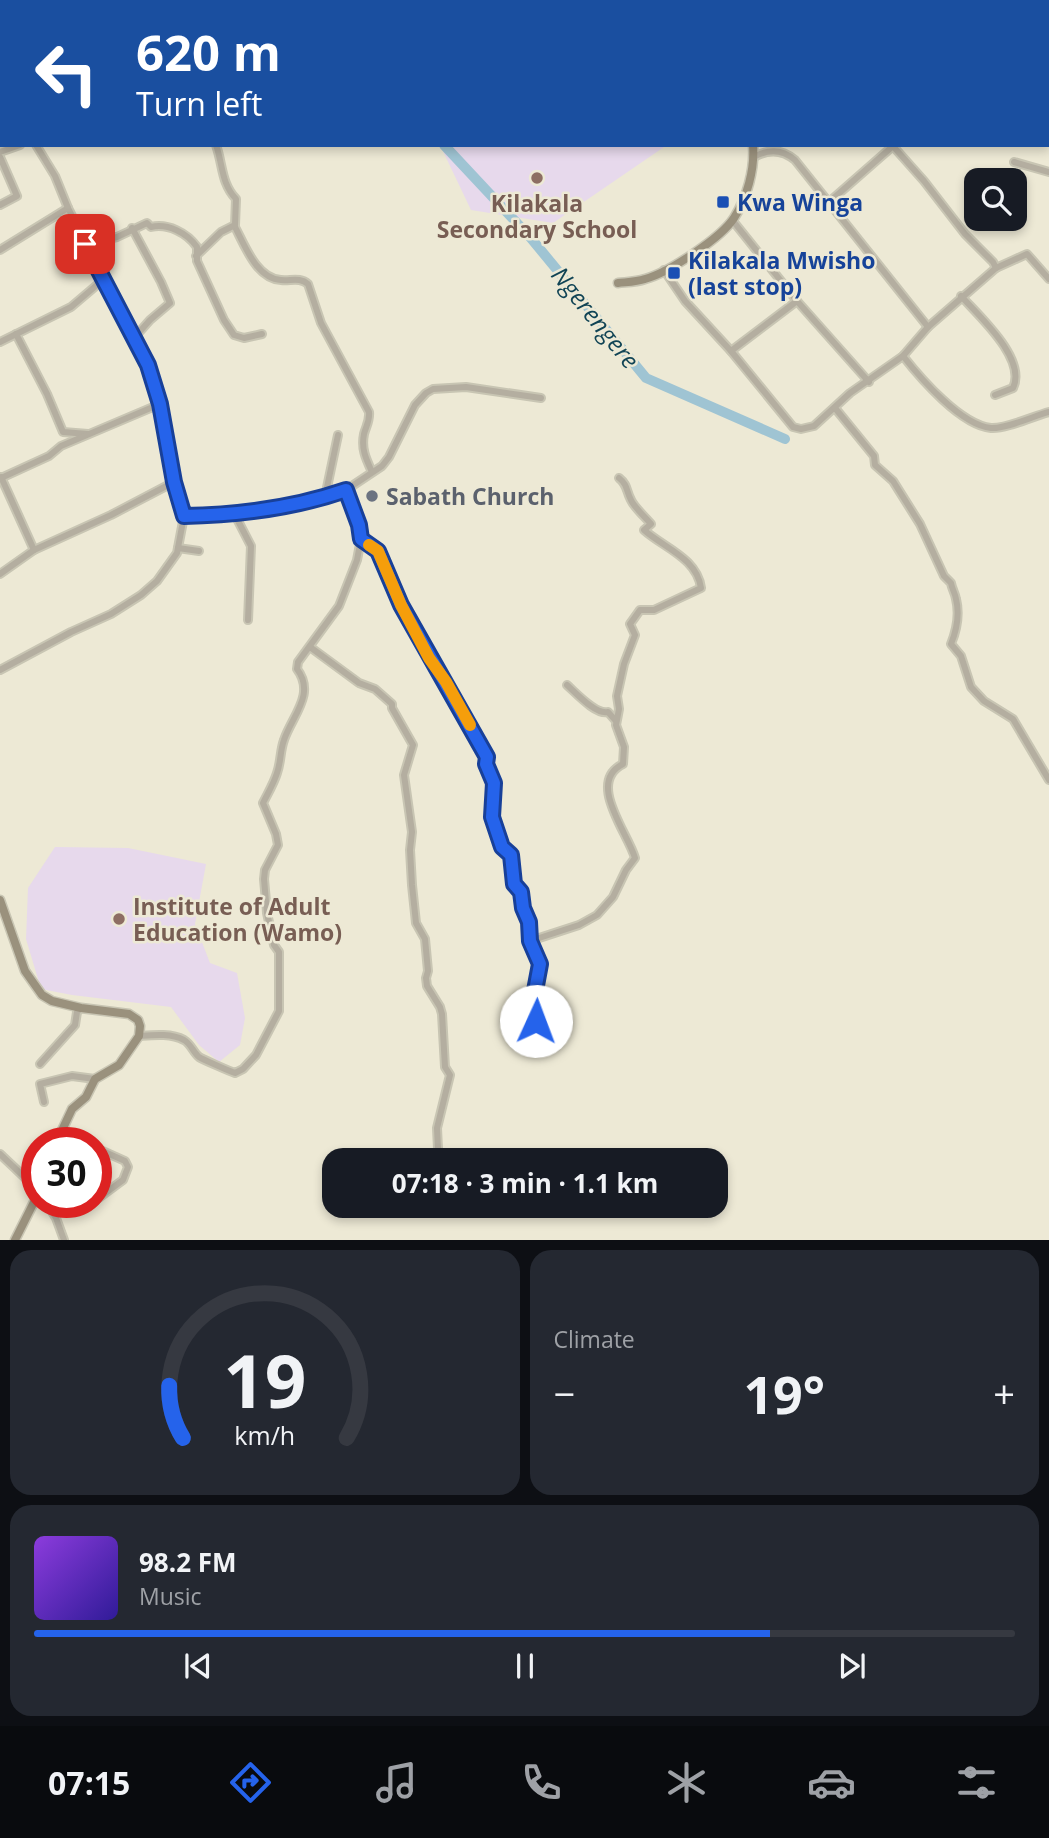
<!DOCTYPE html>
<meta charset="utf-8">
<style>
:root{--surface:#171b24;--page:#242831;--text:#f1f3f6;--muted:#9ea1a6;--line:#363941;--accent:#2563eb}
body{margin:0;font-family:"Open Sans",sans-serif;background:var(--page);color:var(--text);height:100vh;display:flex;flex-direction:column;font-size:26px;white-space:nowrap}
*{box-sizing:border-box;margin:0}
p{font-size:23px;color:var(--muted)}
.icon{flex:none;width:38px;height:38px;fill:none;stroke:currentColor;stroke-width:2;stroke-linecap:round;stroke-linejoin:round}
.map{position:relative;height:1240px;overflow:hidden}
.panel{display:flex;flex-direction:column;gap:10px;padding:10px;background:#0d0f14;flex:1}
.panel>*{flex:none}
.top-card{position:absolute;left:0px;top:0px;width:1050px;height:147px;box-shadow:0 4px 10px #0003;background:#1a4fa0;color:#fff;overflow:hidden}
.fabs{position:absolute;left:964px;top:168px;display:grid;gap:14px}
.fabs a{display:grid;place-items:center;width:63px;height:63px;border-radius:14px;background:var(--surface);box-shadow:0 4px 10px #0003;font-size:35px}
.speed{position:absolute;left:21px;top:1127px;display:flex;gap:14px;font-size:35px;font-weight:700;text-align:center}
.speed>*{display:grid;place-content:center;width:91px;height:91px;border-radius:50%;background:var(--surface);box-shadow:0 4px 10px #0003;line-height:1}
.speed .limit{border:10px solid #d22;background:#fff;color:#111}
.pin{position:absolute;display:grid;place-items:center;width:60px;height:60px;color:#fff;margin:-30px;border-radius:14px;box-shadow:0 4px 10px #0006}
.me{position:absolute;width:77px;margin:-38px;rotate:2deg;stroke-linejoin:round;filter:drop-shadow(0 0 5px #0008)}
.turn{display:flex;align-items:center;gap:24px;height:147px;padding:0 21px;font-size:32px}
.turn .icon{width:91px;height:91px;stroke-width:2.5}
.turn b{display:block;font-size:49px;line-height:60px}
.big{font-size:52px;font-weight:700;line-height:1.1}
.panel .card{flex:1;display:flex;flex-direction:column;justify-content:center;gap:10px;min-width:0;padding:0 24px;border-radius:21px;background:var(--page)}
.panel .dial{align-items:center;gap:0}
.dial svg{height:182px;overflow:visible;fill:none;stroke:var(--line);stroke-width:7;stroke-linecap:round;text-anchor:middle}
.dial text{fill:var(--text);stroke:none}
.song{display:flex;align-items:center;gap:21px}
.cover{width:84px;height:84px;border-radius:10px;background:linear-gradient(135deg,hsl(270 70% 55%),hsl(250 70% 35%))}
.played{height:7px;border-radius:4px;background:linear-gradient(90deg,var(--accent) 75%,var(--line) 75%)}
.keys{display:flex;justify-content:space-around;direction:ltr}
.heat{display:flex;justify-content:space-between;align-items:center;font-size:38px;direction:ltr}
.panel .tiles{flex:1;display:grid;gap:10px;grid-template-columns:1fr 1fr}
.card:last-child{grid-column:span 2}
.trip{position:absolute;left:322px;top:1148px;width:406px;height:70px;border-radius:21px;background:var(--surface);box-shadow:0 4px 10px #0003;font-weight:700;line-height:70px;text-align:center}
.tabs{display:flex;height:112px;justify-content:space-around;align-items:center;background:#090b0e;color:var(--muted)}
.tabs .icon{width:49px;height:49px}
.tabs .selected{color:var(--accent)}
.tabs b{font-size:32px;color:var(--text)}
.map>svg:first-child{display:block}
.education{fill:#e7d9ec}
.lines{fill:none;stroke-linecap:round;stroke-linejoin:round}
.river{stroke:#9fc4d3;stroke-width:10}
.street-casing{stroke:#c8c5b3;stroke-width:10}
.secondary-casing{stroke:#c8c5b3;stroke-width:11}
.street{stroke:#b4aea0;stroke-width:6}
.secondary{stroke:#9a917d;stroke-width:8}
.route-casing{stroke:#184099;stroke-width:18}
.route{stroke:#2563eb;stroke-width:12}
.slow{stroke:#f59e0b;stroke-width:12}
.education-dot{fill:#8d6e63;stroke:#ede9d5;stroke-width:2.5}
.transit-dot{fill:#1a4fb4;stroke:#ede9d5;stroke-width:2.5}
.worship-dot{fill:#6b7280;stroke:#ede9d5;stroke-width:2.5}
.labels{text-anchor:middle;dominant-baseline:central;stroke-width:5;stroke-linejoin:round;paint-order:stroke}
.transit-label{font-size:23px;font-weight:bold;fill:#164399;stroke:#ede9d5;text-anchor:start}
.education-label{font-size:23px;font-weight:bold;fill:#785e54;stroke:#ede9d5}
.worship-label{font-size:23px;font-weight:bold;fill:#5b616d;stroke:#ede9d5;text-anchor:start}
.water-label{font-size:24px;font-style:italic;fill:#145;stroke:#ede9d5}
</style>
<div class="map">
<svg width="1049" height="1240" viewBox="0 0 1049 1240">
<rect width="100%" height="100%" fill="#ede9d5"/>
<g class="education">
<polygon points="459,0 704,0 704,2 458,2"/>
<polygon points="440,145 667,145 553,223 471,210"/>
<polygon points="55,847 128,848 206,864 195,924 210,963 237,973 245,1018 240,1045 219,1062 199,1045 171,1007 72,995 41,989 26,939 28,888"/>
</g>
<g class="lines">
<g class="river">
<polyline points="384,0 385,2"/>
<polyline points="444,145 530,237 646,378 785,439"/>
</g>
<g class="street-casing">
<g id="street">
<polyline points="200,0 212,0"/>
<polyline points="915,0 915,2"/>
<polyline points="133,2 137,0"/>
<polyline points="0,69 2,68"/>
<polyline points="1048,88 1049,88"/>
<polyline points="0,152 20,145"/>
<polyline points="0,157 17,196 0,205"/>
<path d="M754,157c14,-8 28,-8 41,3l133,167"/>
<polyline points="1014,162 1049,172"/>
<polyline points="828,203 893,146"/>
<polyline points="733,221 797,301 869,382"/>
<path d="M235,227c10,19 22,52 46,53 10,1 19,-3 27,4l13,39 48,89c1,9 -3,14 -5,22 -3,15 2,25 8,38"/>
<polyline points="132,228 161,282 170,303 150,320 134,338"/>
<path d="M85,244l32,-7 30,-14 4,4c17,-4 36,6 46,20v14l27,59 10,15 10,3 18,-4"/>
<polyline points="0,250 68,208"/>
<path d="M196,256l25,-24 14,-7 1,-26c-15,-16 -13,-34 -20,-54"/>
<polyline points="996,268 1027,254 1049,279"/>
<polyline points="664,270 685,301 731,351 793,427 801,429 814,426 850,393 903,356 928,327 996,268 993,262 965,234 924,181 892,145"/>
<path d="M961,296c18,20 66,63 52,92l-18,7"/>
<polyline points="16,334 47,394 63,432 88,434"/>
<polyline points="0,342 71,307 104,279"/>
<polyline points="731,351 797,301"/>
<path d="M903,356c18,23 58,69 88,72 15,1 43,-12 58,-16"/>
<path d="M835,408l39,48 1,9 18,16 27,43 24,52 7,7c1,6 4,10 5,16 4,16 1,30 -5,45l10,12 10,31 13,14 29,18 36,61"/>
<polyline points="1,477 34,550"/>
<polyline points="1,478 49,456 61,446 160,404"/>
<polyline points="325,497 338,435"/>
<polyline points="235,515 251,546 248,620"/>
<polyline points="184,516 235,515 325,497 346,490 382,466 389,457 415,405 426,393 433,389 466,387 541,398"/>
<polyline points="361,539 378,551 401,605 487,757 486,764 494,783 492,817 502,847 511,855 515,884 521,892 522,908 529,922 530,941 540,964 534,997 536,1028 544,1043"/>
<polyline points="178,548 199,551"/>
<polyline points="0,574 34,550 111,515 174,482"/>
<polyline points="310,647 359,683 375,689 392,704 392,708 413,745 404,775 412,832 410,850 412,885 416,923 425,939 428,971 426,978 427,986 440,1007 442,1014 445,1067 450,1075 437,1128 438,1149"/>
<polyline points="0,670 71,632 111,614 141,595 157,581 177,553 184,516 174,482 160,404 148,365 68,208 55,176 36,145"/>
<path d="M567,685c10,9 29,30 41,27l8,9"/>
<path d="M530,941l49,-16 18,-10 16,-18 13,-27 9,-12c-7,-25 -49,-76 -12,-94l1,-17 -8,-22 3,-16 -2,-13 7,-32 11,-29 -5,-11 10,-14h14l47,-22c-4,-30 -37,-40 -57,-58l7,-6c-6,-7 -17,-17 -20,-24 -5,-9 -3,-15 -12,-22"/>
<path d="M139,1036c14,-1 32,-3 45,4 7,4 9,12 15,17 3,2 30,14 36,16l8,-4 13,-14 23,-44v-59l-5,-7 -7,-32 -3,-34 1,-9 13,-25 -2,-11 -13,-31c5,-10 11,-20 14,-30 4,-11 3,-22 7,-33 8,-24 32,-46 13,-71l1,-7 41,-56 18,-46 4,-21 -2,-14 -13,-35"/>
<polyline points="40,1064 75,1025 77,1012 81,1008"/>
<polyline points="44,1102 40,1084 72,1076 95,1079"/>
<polyline points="58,1137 77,1143"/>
<polyline points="96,1148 125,1161 128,1167 123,1180 96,1200"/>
<polyline points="0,1154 37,1189"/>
<polyline points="46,1202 56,1218 64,1240"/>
</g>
</g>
<g class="secondary-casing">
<g id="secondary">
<polyline points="716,0 717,2"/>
<path d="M618,283c9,-1 18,-1 27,-4 23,-6 76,-41 89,-61 13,-20 21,-49 19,-73"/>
<polyline points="0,900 25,971 42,995 52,1001 81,1008 129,1014 138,1020 140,1026 139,1036 119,1065 95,1079 86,1097 72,1109 56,1143"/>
<polyline points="15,1240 37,1196"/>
</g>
</g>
<use href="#street" class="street"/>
<use href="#secondary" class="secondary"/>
</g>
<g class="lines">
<g class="route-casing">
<path id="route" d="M85,244l63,121 12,39 14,78 10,34c55,-1 110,-8 162,-26l13,35 2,14 17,12 23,54 86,152 -1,7 8,19 -2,34 10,30 9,8 3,29 7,8 2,16 6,14 1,19 10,23 -6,32 2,25"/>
</g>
<use href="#route" class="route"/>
<polyline class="slow" points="369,545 378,551 401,605 429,658 446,682 470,725"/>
</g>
<g class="education-dot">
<circle cx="537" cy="178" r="7"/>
<circle cx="119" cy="919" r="7"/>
</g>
<g class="transit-dot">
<rect x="716" y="195" width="14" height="14" rx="3.5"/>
<rect x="667" y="266" width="14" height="14" rx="3.5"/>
</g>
<circle class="worship-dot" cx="372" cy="496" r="7"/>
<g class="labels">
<g class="transit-label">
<text x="737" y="202">Kwa Winga</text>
<text x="688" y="260">Kilakala Mwisho<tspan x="688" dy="26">(last stop)</tspan></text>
</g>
<g class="education-label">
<text x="537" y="203">Kilakala<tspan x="537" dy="26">Secondary School</tspan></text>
<text x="133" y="906" text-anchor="start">Institute of Adult<tspan x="133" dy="26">Education (Wamo)</tspan></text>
</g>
<g class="worship-label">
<text x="386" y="496">Sabath Church</text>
</g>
<g class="water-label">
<text transform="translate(596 317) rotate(51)">Ngerengere</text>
</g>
</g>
</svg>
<div class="fabs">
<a><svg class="icon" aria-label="search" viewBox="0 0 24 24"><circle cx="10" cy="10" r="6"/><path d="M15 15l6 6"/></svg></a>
</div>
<div class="speed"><div class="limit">30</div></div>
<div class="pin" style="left:85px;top:244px;background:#d93025"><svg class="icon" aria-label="arrive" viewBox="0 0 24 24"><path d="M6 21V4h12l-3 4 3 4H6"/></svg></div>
<svg class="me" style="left:536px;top:1021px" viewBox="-20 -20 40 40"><circle r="19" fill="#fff"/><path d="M0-13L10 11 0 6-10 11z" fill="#2563eb"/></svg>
<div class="trip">07:18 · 3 min · 1.1 km</div>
<div class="top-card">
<div class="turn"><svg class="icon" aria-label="left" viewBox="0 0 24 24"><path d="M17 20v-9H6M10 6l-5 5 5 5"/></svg><div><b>620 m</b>Turn left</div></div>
</div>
</div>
<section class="panel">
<div class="tiles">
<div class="card dial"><svg viewBox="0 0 100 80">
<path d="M14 69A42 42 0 1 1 86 69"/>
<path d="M14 69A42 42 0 0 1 8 46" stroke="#2563eb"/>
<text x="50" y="56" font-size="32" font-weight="700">19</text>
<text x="50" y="72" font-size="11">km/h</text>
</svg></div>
<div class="card"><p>Climate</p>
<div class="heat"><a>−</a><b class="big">19°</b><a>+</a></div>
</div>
<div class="card">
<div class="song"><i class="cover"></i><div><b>98.2 FM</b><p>Music</p></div></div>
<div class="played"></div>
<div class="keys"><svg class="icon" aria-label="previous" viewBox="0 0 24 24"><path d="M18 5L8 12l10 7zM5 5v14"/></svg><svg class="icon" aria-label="pause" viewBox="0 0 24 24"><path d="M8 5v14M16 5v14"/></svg><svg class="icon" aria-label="next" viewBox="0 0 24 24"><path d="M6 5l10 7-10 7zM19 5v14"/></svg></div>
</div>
</div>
</section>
<nav class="tabs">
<b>07:15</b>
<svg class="icon selected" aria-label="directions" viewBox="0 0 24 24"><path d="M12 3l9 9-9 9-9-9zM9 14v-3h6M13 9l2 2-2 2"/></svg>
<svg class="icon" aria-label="music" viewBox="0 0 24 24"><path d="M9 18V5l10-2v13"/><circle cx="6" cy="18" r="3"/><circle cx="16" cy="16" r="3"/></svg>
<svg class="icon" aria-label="phone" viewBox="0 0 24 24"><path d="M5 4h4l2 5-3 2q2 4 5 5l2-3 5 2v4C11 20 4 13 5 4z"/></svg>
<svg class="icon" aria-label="climate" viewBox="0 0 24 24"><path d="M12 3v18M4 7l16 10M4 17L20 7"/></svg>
<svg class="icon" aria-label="car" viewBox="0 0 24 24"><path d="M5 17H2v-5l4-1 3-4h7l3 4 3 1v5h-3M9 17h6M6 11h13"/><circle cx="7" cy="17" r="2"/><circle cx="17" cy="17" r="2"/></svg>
<svg class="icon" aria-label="filters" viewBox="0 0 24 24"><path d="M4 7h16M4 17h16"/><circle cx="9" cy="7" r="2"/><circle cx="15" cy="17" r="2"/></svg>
</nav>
